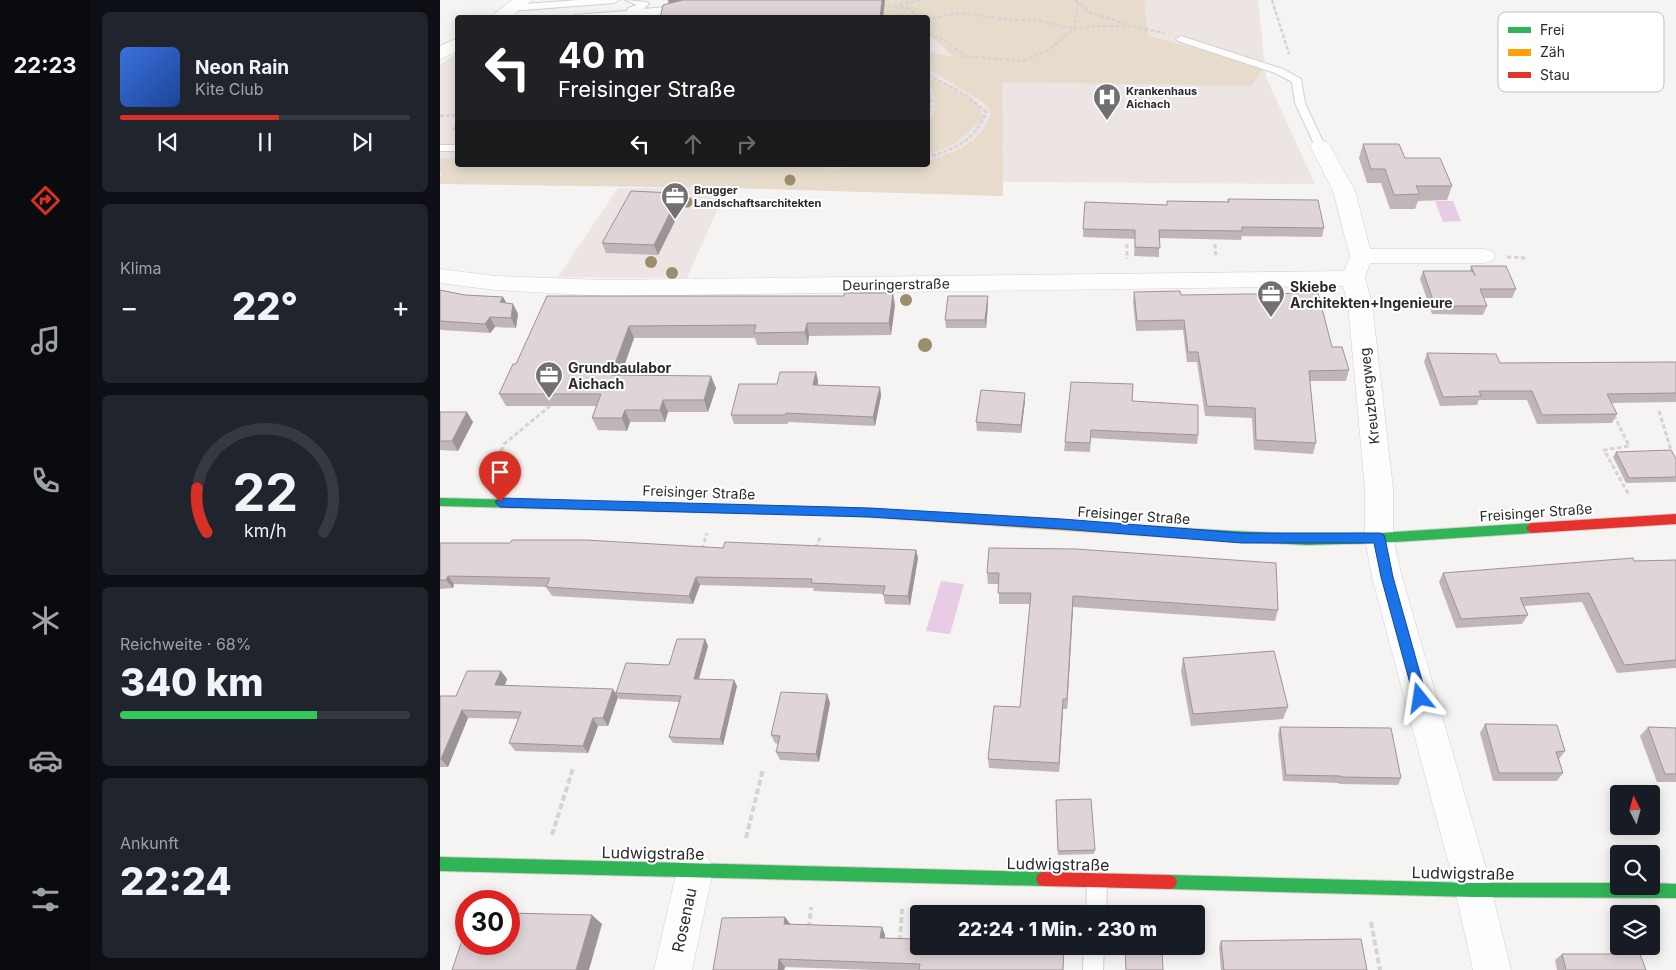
<!DOCTYPE html>
<html lang="de">
<meta charset="utf-8">
<style>
:root{--surface:#171b24;--page:#20242c;--text:#f1f3f6;--muted:#9ea1a6;--line:#363941;--accent:#d93025}
body{margin:0;font-family:Inter,sans-serif;background:var(--page);color:var(--text);height:100vh;display:flex;flex-direction:column;font-size:19px;white-space:nowrap}
*{box-sizing:border-box;margin:0}
p{font-size:16px;color:var(--muted)}
.icon{flex:none;width:28px;height:28px;fill:none;stroke:currentColor;stroke-width:2;stroke-linecap:round;stroke-linejoin:round}
.map{position:relative;flex:1;overflow:hidden}
.sheet{display:flex;flex-direction:column;gap:12px;padding:12px;background:#0d0f14;width:350px}
.sheet>*{flex:none}
.top-card{position:absolute;left:15px;top:15px;width:475px;height:152px;border-radius:5px;box-shadow:0 2px 12px #0003;background:#202124;color:#fff;overflow:hidden}
.needle{width:32px;rotate:354deg}
.controls{position:absolute;left:1170px;top:785px;display:grid;gap:10px}
.controls a{display:grid;place-items:center;width:50px;height:50px;border-radius:5px;background:var(--surface);box-shadow:0 2px 12px #0003;font-size:25px}
.speed{position:absolute;left:15px;top:890px;display:flex;gap:10px;font-size:25px;font-weight:700;text-align:center}
.speed>*{display:grid;place-content:center;width:65px;height:65px;border-radius:50%;background:var(--surface);box-shadow:0 2px 12px #0003;line-height:1}
.speed .limit{border:8px solid #d22;background:#fff;color:#111}
.pin{position:absolute;display:grid;place-items:center;width:42px;height:42px;color:#fff;margin:-51px -21px;border-radius:50% 50% 50% 0;rotate:-45deg;box-shadow:0 0 5px #0007}
.pin .icon{rotate:45deg}
.me{position:absolute;width:55px;margin:-28px;rotate:345deg;stroke-linejoin:round;filter:drop-shadow(0 0 4px #0008)}
.turn{display:flex;align-items:center;gap:18px;height:105px;padding:0 20px;font-size:22px}
.turn .icon{width:65px;height:65px;stroke-width:2.5}
.turn b{display:block;font-size:35px;line-height:42px}
.lanes{display:flex;align-items:center;height:48px;padding:0 20px;background:#0003;justify-content:center;gap:25px;direction:ltr}
.lanes .off{opacity:.35}
.big{font-size:38px;font-weight:800;line-height:1.1}
.sheet .widget{flex:1;display:flex;flex-direction:column;justify-content:center;gap:8px;min-width:0;padding:0 18px;border-radius:8px;background:var(--page)}
.sheet .dial{align-items:center;gap:0}
.dial svg{height:130px;overflow:visible;fill:none;stroke:var(--line);stroke-width:7;stroke-linecap:round;text-anchor:middle}
.dial text{fill:var(--text);stroke:none}
.song{display:flex;align-items:center;gap:15px}
.cover{width:60px;height:60px;border-radius:8px;background:linear-gradient(135deg,hsl(220 70% 55%),hsl(220 70% 35%))}
.played{height:5px;border-radius:2px;background:linear-gradient(90deg,var(--accent) 55%,var(--line) 55%)}
.keys{display:flex;justify-content:space-around;direction:ltr}
.heat{display:flex;justify-content:space-between;align-items:center;font-size:28px;direction:ltr}
.charge{height:8px;border-radius:4px;background:linear-gradient(90deg,#34c759 68%,var(--line) 0)}
.trip{position:absolute;left:470px;top:905px;width:295px;height:50px;border-radius:5px;background:var(--surface);box-shadow:0 2px 12px #0003;font-weight:800;line-height:50px;text-align:center}
main{display:flex;flex:1;min-height:0}
.tabs{display:flex;flex-direction:column;width:90px;justify-content:space-around;align-items:center;background:#090b0e;color:var(--muted)}
.tabs .icon{width:35px;height:35px}
.tabs .active{color:var(--accent)}
.tabs b{font-size:22px;color:var(--text)}
.map>svg:first-child{display:block}
.built{fill:#ede4e4}
.green{fill:#e7dccc}
.water{fill:#e8cce6}
.lines{fill:none;stroke-linecap:round;stroke-linejoin:round}
.lane-casing{stroke:#d2d0d0;stroke-width:2}
.street-casing{stroke:#d2d0d0;stroke-width:1}
.fast-casing{stroke:#d2d0d0;stroke-width:2}
.slow-casing{stroke:#d2d0d0;stroke-width:2}
.jam-casing{stroke:#d2d0d0;stroke-width:2}
.path-far2{stroke:#d5d4d4;stroke-width:2.5;stroke-dasharray:4 2;stroke-linecap:butt}
.path-far1{stroke:#d5d4d4;stroke-width:3;stroke-dasharray:4.5 2.5;stroke-linecap:butt}
.path{stroke:#d5d4d4;stroke-width:4;stroke-dasharray:6 3;stroke-linecap:butt}
.lane{fill:#fefdfd;fill-rule:evenodd}
.street{fill:#fefdfd;fill-rule:evenodd}
.fast{fill:#30b455;fill-rule:evenodd}
.slow{fill:#ff9f0a;fill-rule:evenodd}
.jam{fill:#e5322d;fill-rule:evenodd}
.tree{fill:#9c8d6d}
.wall{fill:#c0b6ba}
.shaded-wall{fill:#9c9497}
.building{fill:#dfd4d8;stroke:#9c9497}
.route{fill:#1a73e8;stroke:#114b97}
.labels{text-anchor:middle;dominant-baseline:central;stroke-width:4;stroke-linejoin:round;paint-order:stroke}
.far-poi-label{font-size:11px;font-weight:bold;fill:#2b2929;stroke:#fff;text-anchor:start}
.street-label{font-size:14px;fill:#2b2929;stroke:#fff}
.poi-label{font-size:14px;font-weight:bold;fill:#2b2929;stroke:#fff;text-anchor:start}
.near-street-label{font-size:16px;fill:#2b2929;stroke:#fff}
.key{fill:#fff;stroke:#bfbfbf;stroke-width:1}
.key-label{font-size:14px;fill:#2b2929}
</style>
<main>
<nav class="tabs">
<b>22:23</b>
<svg class="icon active" aria-label="directions" viewBox="0 0 24 24"><path d="M12 3l9 9-9 9-9-9zM9 14v-3h6M13 9l2 2-2 2"/></svg>
<svg class="icon" aria-label="music" viewBox="0 0 24 24"><path d="M9 18V5l10-2v13"/><circle cx="6" cy="18" r="3"/><circle cx="16" cy="16" r="3"/></svg>
<svg class="icon" aria-label="phone" viewBox="0 0 24 24"><path d="M5 4h4l2 5-3 2q2 4 5 5l2-3 5 2v4C11 20 4 13 5 4z"/></svg>
<svg class="icon" aria-label="climate" viewBox="0 0 24 24"><path d="M12 3v18M4 7l16 10M4 17L20 7"/></svg>
<svg class="icon" aria-label="car" viewBox="0 0 24 24"><path d="M5 17H2v-5l4-1 3-4h7l3 4 3 1v5h-3M9 17h6M6 11h13"/><circle cx="7" cy="17" r="2"/><circle cx="17" cy="17" r="2"/></svg>
<svg class="icon" aria-label="filters" viewBox="0 0 24 24"><path d="M4 7h16M4 17h16"/><circle cx="9" cy="7" r="2"/><circle cx="15" cy="17" r="2"/></svg>
</nav>
<section class="sheet">
<div class="widget">
<div class="song"><i class="cover"></i><div><b>Neon Rain</b><p>Kite Club</p></div></div>
<div class="played"></div>
<div class="keys"><svg class="icon" aria-label="previous" viewBox="0 0 24 24"><path d="M18 5L8 12l10 7zM5 5v14"/></svg><svg class="icon" aria-label="pause" viewBox="0 0 24 24"><path d="M8 5v14M16 5v14"/></svg><svg class="icon" aria-label="next" viewBox="0 0 24 24"><path d="M6 5l10 7-10 7zM19 5v14"/></svg></div>
</div>
<div class="widget"><p>Klima</p>
<div class="heat"><a>−</a><b class="big">22°</b><a>+</a></div>
</div>
<div class="widget dial"><svg viewBox="0 0 100 80">
<path d="M14 69A42 42 0 1 1 86 69"/>
<path d="M14 69A42 42 0 0 1 8 42" stroke="#d93025"/>
<text x="50" y="56" font-size="32" font-weight="700">22</text>
<text x="50" y="72" font-size="11">km/h</text>
</svg></div>
<div class="widget"><p>Reichweite · 68%</p><b class="big">340 km</b><div class="charge"></div></div>
<div class="widget"><p>Ankunft</p><b class="big">22:24</b></div>
</section>
<div class="map">
<svg width="1236" height="970" viewBox="0 0 1236 970">
<rect width="100%" height="100%" fill="#f6f3f3"/>
<g class="built">
<polygon points="424,0 818,0 826,77 875,184 185,179 0,174 0,65 17,53 18,165 488,165 488,18 206,17"/>
<polygon points="178,188 287,188 247,278 118,277"/>
</g>
<g class="green">
<path d="M394,0h310l4,36 116,31 -13,19 -249,-4 1,114 -276,-8 -287,-4v-8l2,-2h-2v-16h17l1,7h350l30,5 2,-2 88,-3v-4c27,-10 53,-17 63,-47l-5,-10 -58,-35v-14l2,-3 26,6 -28,-23v-17h-132z"/>
<polygon points="490,79 529,97 541,109 542,120 513,145 488,155 488,125 495,110 495,98 488,81"/>
</g>
<g class="water">
<polygon points="995,201 1013,201 1021,221 1003,222"/>
<polygon points="501,581 524,584 510,634 486,631"/>
</g>
<g class="lines">
<g class="lane-casing">
<g id="lane">
<polygon points="138,0 179,0 174,3 71,11 66,8 71,5"/>
<path d="M185,0l22,2 2,2 -6,5 36,-3 5,-2v-4h10l-3,7c-21,12 -94,11 -121,11l4,-3 53,-4 1,-3 9,-3z"/>
<polygon points="741,36 843,69 861,79 865,103 885,146 884,148 876,148 875,146 855,103 852,82 835,73 738,41 736,39"/>
<rect x="0" y="145" width="18" height="6"/>
<polygon points="657,872 664,875 667,882 666,914 646,914 647,882 650,875"/>
<polygon points="644,946 664,946 663,970 643,970"/>
</g>
</g>
<g class="street-casing">
<g id="street">
<polygon points="72,0 92,0 69,18 49,18"/>
<polygon points="18,38 18,51 0,59 0,46"/>
<polygon points="880,140 887,142 890,146 915,191 930,249 1044,249 1052,251 1055,256 1052,261 1044,263 930,263 925,278 932,304 953,489 953,538 962,577 1048,876 1071,970 1033,970 1012,876 932,577 925,538 925,489 908,304 903,286 165,296 55,290 0,283 0,269 55,276 165,280 904,271 910,256 893,191 870,146 873,142"/>
<polygon points="255,852 268,857 273,870 252,970 214,970 237,870 242,857"/>
</g>
</g>
<g class="fast-casing">
<g id="fast">
<polygon points="0,498 412,508 416,509 418,512 416,515 412,516 0,506"/>
<polygon points="1092,523 1096,525 1098,528 1096,531 1092,533 939,543 867,545 757,539 753,537 751,534 753,531 757,529 867,535 939,533"/>
<polygon points="0,857 603,872 608,874 610,879 608,884 603,886 0,871"/>
<polygon points="730,875 1033,883 1179,883 1179,886 1211,886 1211,883 1236,884 1236,898 1033,897 730,889 725,887 723,882 725,877"/>
</g>
</g>
<g class="slow-casing">
<polygon id="slow" points="412,508 757,529 761,531 763,534 761,537 757,539 412,516 408,515 406,512 408,509"/>
</g>
<g class="jam-casing">
<g id="jam">
<polygon points="1236,514 1236,524 1092,533 1088,531 1086,528 1088,525 1092,523"/>
<polygon points="603,872 730,875 735,877 737,882 735,887 730,889 603,886 598,884 596,879 598,874"/>
</g>
</g>
<g class="path-far2">
<polyline points="635,0 651,13 686,24"/>
<polyline points="832,0 849,54"/>
<polyline points="442,5 468,8 480,18"/>
<polyline points="459,5 481,0"/>
<polyline points="488,23 493,18 521,13 573,20 597,20 634,29 638,3"/>
<polyline points="488,34 504,40 524,56 582,61 606,52 634,29 655,26 691,26 724,33"/>
<path d="M488,75l38,20 20,17c-10,28 -31,37 -58,45"/>
<polyline points="488,87 491,103 488,119"/>
<polyline points="0,116 18,115"/>
<polyline points="13,130 18,123"/>
<polyline points="387,165 447,165"/>
</g>
<g class="path-far1">
<polyline points="687,244 687,259"/>
<polyline points="775,244 776,258"/>
<polyline points="1067,257 1088,258"/>
<polyline points="1219,411 1232,453"/>
<polyline points="1174,415 1189,446 1164,450 1189,495"/>
<polyline points="51,477 64,444 110,406"/>
<polyline points="375,548 381,536"/>
<polyline points="262,549 267,533"/>
</g>
<g class="path">
<polyline points="112,835 133,768"/>
<polyline points="306,838 323,769"/>
<polyline points="931,922 940,970"/>
<polyline points="369,928 371,907"/>
<polyline points="460,941 462,909"/>
</g>
<use href="#lane" class="lane"/>
<use href="#street" class="street"/>
<use href="#fast" class="fast"/>
<use href="#slow" class="slow"/>
<use href="#jam" class="jam"/>
</g>
<g class="tree">
<circle cx="350" cy="180" r="5.5"/>
<circle cx="247" cy="202" r="5.5"/>
<circle cx="211" cy="262" r="6"/>
<circle cx="232" cy="273" r="6"/>
<circle cx="466" cy="300" r="6"/>
<circle cx="485" cy="345" r="7"/>
</g>
<g class="wall">
<polygon points="923,144 965,158 1012,186 1007,200 978,201 975,209 950,209 941,183 927,183 919,158"/>
<polygon points="788,199 884,228 882,237 802,236 801,240 719,238 719,257 694,256 695,239 643,237 643,229 727,205 727,201 787,202"/>
<polygon points="235,201 236,201 240,211 218,255 166,253 162,243"/>
<polygon points="1031,266 1076,289 1072,298 1043,298 1047,306 1043,315 992,314 980,279 983,271 1030,271"/>
<polygon points="0,290 25,295 63,297 66,303 73,304 78,314 76,328 55,327 50,333 1,330 0,329"/>
<polygon points="694,292 741,295 892,347 909,370 906,381 870,381 876,443 873,454 814,450 812,418 765,416 757,362 747,362 743,330 696,331 693,302"/>
<polygon points="107,296 455,305 451,335 369,336 368,345 317,345 315,338 194,338 181,375 276,388 268,412 228,412 225,422 190,422 187,431 158,430 152,418 156,406 66,406 59,394 76,364"/>
<polygon points="548,304 546,328 506,328 505,320"/>
<polygon points="987,353 1060,363 1236,362 1236,402 1171,403 1177,414 1172,423 1097,424 1087,400 1039,400 1037,405 1000,406 984,362"/>
<polygon points="376,372 378,381 378,385 440,387 441,396 435,426 348,422 348,424 294,424 291,415 337,384"/>
<polygon points="585,401 581,433 537,431 536,422"/>
<polygon points="692,401 758,435 757,444 651,438 650,452 624,451 625,442"/>
<polygon points="0,412 33,422 18,451 0,450"/>
<polygon points="1176,452 1236,459 1236,482 1186,483 1173,457"/>
<polygon points="0,543 283,548 476,550 478,558 470,605 445,604 443,594 374,591 373,588 260,585 253,604 112,596 106,587 14,584 13,588 0,589"/>
<polygon points="549,548 838,610 835,621 633,607 627,709 623,709 619,772 549,768 548,759 580,707 590,604 559,604 559,584 548,584 547,573"/>
<polygon points="1236,560 1236,668 1177,673 1142,602 1084,606 1088,615 1082,624 1016,628 999,582 1003,573 1194,561"/>
<polygon points="265,639 268,646 259,679 297,686 283,745 233,743 229,737 240,702 179,699 178,697 168,726 158,726 148,753 75,751 69,743 78,719 28,718 8,767 0,767 0,696 16,696 61,671 67,679 65,685 176,692 229,665"/>
<polygon points="743,658 848,707 843,719 751,726 741,671"/>
<polygon points="387,694 390,703 379,762 340,760 336,752 338,744 335,743 331,735"/>
<polygon points="1045,724 1125,751 1119,759 1123,773 1117,781 1053,781 1040,733"/>
<polygon points="840,727 961,778 958,785 899,784 898,783 843,781 838,734"/>
<polygon points="1208,727 1236,728 1236,782 1217,782 1200,736"/>
<polygon points="616,800 655,850 654,854 618,855"/>
<polygon points="350,924 442,927 445,935 445,938 624,970 436,970 345,967 344,970 273,970"/>
<polygon points="781,941 927,970 781,970 779,947"/>
<polygon points="1122,954 1206,970 1117,970 1115,960"/>
</g>
<g class="shaded-wall">
<polygon points="228,0 243,0 229,5"/>
<polygon points="442,0 445,0 443,18 440,18"/>
<polygon points="233,193 240,211 218,255 214,245 229,201"/>
<polygon points="453,293 455,305 451,335 449,323"/>
<polygon points="548,296 548,304 546,328 545,320"/>
<polygon points="63,297 68,306 60,302"/>
<polygon points="73,304 78,314 76,328 71,318"/>
<polygon points="50,317 55,327 50,333 45,324"/>
<polygon points="367,323 369,336 368,345 365,332"/>
<polygon points="189,326 194,338 176,388 171,375"/>
<polygon points="376,372 378,381 376,394 373,385"/>
<polygon points="271,376 276,388 268,412 264,400"/>
<polygon points="440,387 441,396 435,426 433,417"/>
<polygon points="585,393 585,401 581,433 581,425"/>
<polygon points="223,400 228,412 225,422 220,410"/>
<polygon points="185,410 190,422 187,431 182,418"/>
<polygon points="27,412 33,422 18,451 12,441"/>
<polygon points="476,550 478,558 470,605 468,596"/>
<polygon points="8,576 14,584 13,588 6,580"/>
<polygon points="256,577 260,585 253,604 249,596"/>
<polygon points="633,596 633,607 627,709 627,699"/>
<polygon points="265,639 268,646 257,685 254,679"/>
<polygon points="61,671 67,679 62,692 55,685"/>
<polygon points="294,680 297,686 283,745 280,739"/>
<polygon points="173,689 178,697 168,726 163,718"/>
<polygon points="387,694 390,703 379,762 376,754"/>
<polygon points="623,699 623,709 619,772 619,763"/>
<polygon points="22,710 28,718 8,767 1,759"/>
<polygon points="153,718 158,726 148,753 143,746"/>
<polygon points="152,915 162,924 149,970 136,970"/>
<polygon points="345,917 351,925 344,924"/>
<polygon points="442,927 445,935 444,946 440,938"/>
<polygon points="339,959 345,967 344,970 338,970"/>
</g>
<g class="building">
<polygon points="243,0 442,0 440,18 220,18 223,5"/>
<polygon points="923,144 959,144 965,158 1000,158 1012,186 976,186 980,194 954,195 945,169 931,169"/>
<polygon points="191,191 233,193 229,201 236,201 214,245 162,243"/>
<polygon points="788,199 878,200 884,228 802,227 802,231 719,230 720,248 695,247 695,230 643,229 645,202 727,205 727,201 789,202"/>
<polygon points="1031,266 1066,266 1076,289 1040,289 1047,306 995,306 983,271 1033,271 1035,276"/>
<polygon points="0,290 25,295 63,297 60,302 73,304 71,318 50,317 45,324 0,321"/>
<polygon points="740,291 741,295 878,293 892,347 902,347 909,370 869,371 876,443 816,440 815,408 767,406 758,352 748,352 744,320 697,321 694,292"/>
<polygon points="404,293 453,293 449,323 367,323 365,332 314,333 316,325 189,326 171,375 271,376 264,400 223,400 220,410 185,410 182,418 152,418 161,394 59,394 73,364 76,364 107,296 404,296"/>
<polygon points="508,296 548,296 545,320 505,320"/>
<polygon points="987,353 1056,354 1060,363 1236,362 1236,393 1167,394 1177,414 1102,415 1092,391 1039,391 1041,396 1003,397"/>
<polygon points="340,372 376,372 373,385 440,387 433,417 346,413 345,415 291,415 299,384 337,384"/>
<polygon points="631,382 693,384 692,401 758,405 758,435 651,430 650,443 625,442"/>
<polygon points="541,390 585,393 581,425 536,422"/>
<polygon points="0,412 27,412 12,441 0,441"/>
<polygon points="1231,450 1236,459 1236,477 1189,478 1176,452"/>
<polygon points="72,540 146,540 283,548 285,542 476,550 468,596 443,595 445,586 371,583 372,579 256,577 249,596 106,587 110,578 8,576 6,580 0,580 0,543 70,543"/>
<polygon points="549,548 636,549 836,563 838,610 633,596 627,699 623,699 619,763 548,759 554,706 580,707 591,593 558,593 559,573 547,573"/>
<polygon points="1193,558 1194,561 1236,560 1236,660 1184,665 1149,593 1080,598 1088,615 1021,619 1003,573"/>
<polygon points="237,639 265,639 254,679 294,680 280,739 229,737 241,696 176,693 186,663 229,665"/>
<polygon points="834,651 848,707 753,714 743,658"/>
<polygon points="27,671 61,671 55,685 173,689 163,718 153,718 143,746 69,743 81,712 22,710 1,759 0,759 0,696 16,696"/>
<polygon points="341,692 387,694 376,754 336,752 340,736 331,735"/>
<polygon points="1045,724 1117,725 1125,751 1116,752 1123,773 1059,773"/>
<polygon points="840,727 951,728 961,778 902,777 901,776 846,775"/>
<polygon points="1208,727 1236,728 1236,774 1225,774"/>
<polygon points="651,799 655,850 618,851 616,800"/>
<polygon points="69,913 152,915 136,970 12,970 26,929 26,944 69,944"/>
<polygon points="345,917 344,924 442,927 440,938 479,939 479,946 624,946 623,970 479,970 480,964 339,959 338,970 273,970 282,918"/>
<polygon points="921,939 927,970 784,970 781,941"/>
<polygon points="685,950 722,950 723,970 686,970"/>
<polygon points="1122,954 1200,954 1206,970 1126,970"/>
</g>
<polygon class="route" points="60,498 430,508 622,519 802,533 940,533 944,535 945,538 953,577 987,698 985,702 980,704 976,702 974,698 941,577 934,543 802,543 622,529 430,517 60,507 55,502"/>
<defs>
<g id="hospital-pin" transform="scale(1.4375)"><path d="M0 17L-7.5 6A9.5 9.5 0 1 1 7.5 6Z" fill="#727070" stroke="#fff"/><path d="M-5-5h3v3.5h4V-5h3V5h-3V1.5h-4V5h-3Z" fill="#fff"/></g>
<g id="office-pin" transform="scale(1.4375)"><path d="M0 17L-7.5 6A9.5 9.5 0 1 1 7.5 6Z" fill="#727070" stroke="#fff"/><path d="M-6-3h4V-5.5h4V-3h4V5H-6ZM-1-4.5V-3h2v-1.5ZM-6 0V1H6V0Z" fill="#fff"/></g>
</defs>
<g fill-rule="evenodd">
<use href="#hospital-pin" x="667" y="97"/>
<use href="#office-pin" x="235" y="196"/>
<use href="#office-pin" x="831" y="294"/>
<use href="#office-pin" x="109" y="375"/>
</g>
<g class="labels">
<g class="far-poi-label">
<text x="686" y="91">Krankenhaus<tspan x="686" dy="13">Aichach</tspan></text>
<text x="254" y="190">Brugger<tspan x="254" dy="13">Landschaftsarchitekten</tspan></text>
</g>
<g class="street-label">
<text transform="translate(456 284) rotate(-1)">Deuringerstraße</text>
<text transform="translate(929 396) rotate(-96)">Kreuzbergweg</text>
<text transform="translate(259 492) rotate(2)">Freisinger Straße</text>
<text transform="translate(1096 512) rotate(-4)">Freisinger Straße</text>
<text transform="translate(694 515) rotate(4)">Freisinger Straße</text>
</g>
<g class="poi-label">
<text x="850" y="286">Skiebe<tspan x="850" dy="16">Architekten+Ingenieure</tspan></text>
<text x="128" y="367">Grundbaulabor<tspan x="128" dy="16">Aichach</tspan></text>
</g>
<g class="near-street-label">
<text transform="translate(213 853) rotate(1)">Ludwigstraße</text>
<text transform="translate(618 864) rotate(1)">Ludwigstraße</text>
<text transform="translate(1023 873) rotate(1)">Ludwigstraße</text>
<text transform="translate(244 920) rotate(-78)">Rosenau</text>
</g>
</g>
<rect x="1058" y="12" width="166" height="80" rx="8" class="key"/>
<rect x="1068" y="27" width="23" height="6" fill="#30b455"/>
<rect x="1068" y="49" width="23" height="7" fill="#ff9f0a"/>
<rect x="1068" y="72" width="23" height="6" fill="#e5322d"/>
<g class="key-label">
<text x="1100" y="35">Frei</text>
<text x="1100" y="57">Zäh</text>
<text x="1100" y="80">Stau</text>
</g>
</svg>
<div class="controls">
<a><svg class="needle" viewBox="-14 -14 28 28"><path d="M0-13l5 13h-10z" fill="#e53935"/><path d="M0 13l5-13h-10z" fill="#9ea1a6"/></svg></a>
<a><svg class="icon" aria-label="search" viewBox="0 0 24 24"><circle cx="10" cy="10" r="6"/><path d="M15 15l6 6"/></svg></a>
<a><svg class="icon" aria-label="layers" viewBox="0 0 24 24"><path d="M12 4l9 5-9 5-9-5zM3 14l9 5 9-5"/></svg></a>
</div>
<div class="speed"><div class="limit">30</div></div>
<div class="pin" style="left:60px;top:502px;background:#d93025"><svg class="icon" aria-label="arrive" viewBox="0 0 24 24"><path d="M6 21V4h12l-3 4 3 4H6"/></svg></div>
<svg class="me" style="left:980px;top:698px" viewBox="-20 -20 40 40"><path d="M0-17L14 15 0 8-14 15z" fill="#1a73e8" stroke="#fff" stroke-width="4"/></svg>
<div class="trip">22:24 · 1 Min. · 230 m</div>
<div class="top-card">
<div class="turn"><svg class="icon" aria-label="left" viewBox="0 0 24 24"><path d="M17 20v-9H6M10 6l-5 5 5 5"/></svg><div><b>40 m</b>Freisinger Straße</div></div>
<div class="lanes"><svg class="icon" aria-label="left" viewBox="0 0 24 24"><path d="M17 20v-9H6M10 6l-5 5 5 5"/></svg><svg class="icon off" aria-label="ahead" viewBox="0 0 24 24"><path d="M12 20V5M6 11l6-6 6 6"/></svg><svg class="icon off" aria-label="right" viewBox="0 0 24 24"><path d="M7 20v-9h11M14 6l5 5-5 5"/></svg></div>
</div>
</div>
</main>
